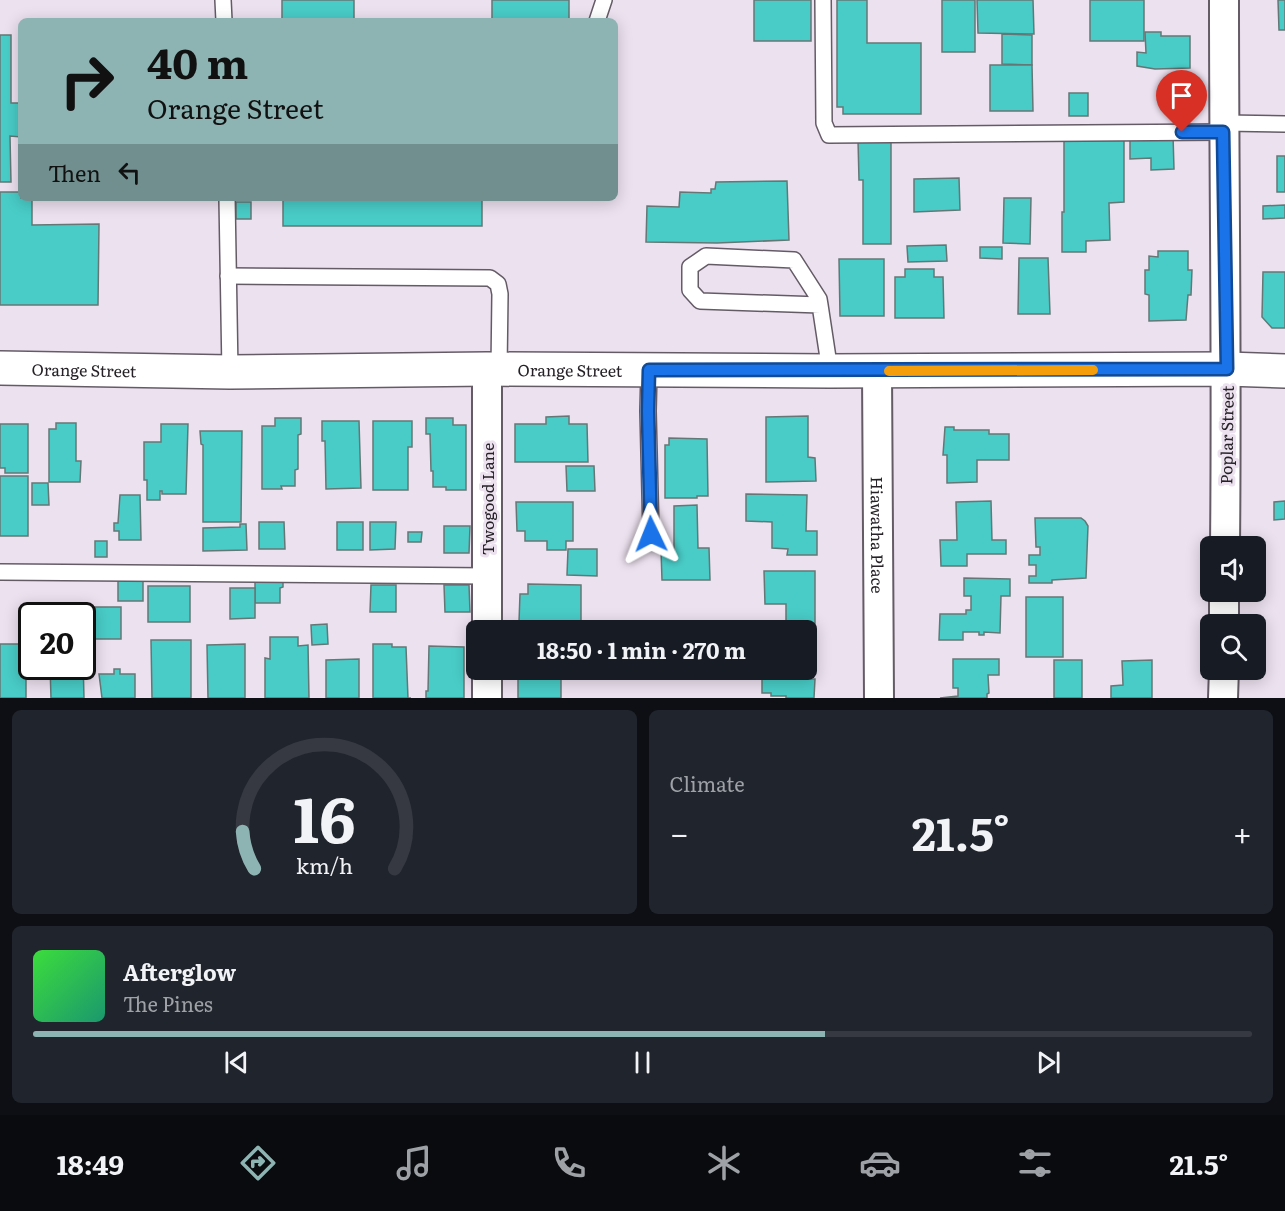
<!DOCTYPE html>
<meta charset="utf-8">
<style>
:root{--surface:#171b24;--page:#20242c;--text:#f1f3f6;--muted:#9ea1a6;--line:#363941;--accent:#8eb3b3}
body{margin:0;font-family:Literata,serif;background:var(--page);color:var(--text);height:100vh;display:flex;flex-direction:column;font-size:22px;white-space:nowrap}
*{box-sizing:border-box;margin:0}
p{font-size:20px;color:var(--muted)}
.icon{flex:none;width:33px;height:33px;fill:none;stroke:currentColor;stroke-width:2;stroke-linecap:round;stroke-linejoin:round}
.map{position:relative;height:698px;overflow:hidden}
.sheet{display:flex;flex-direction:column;gap:12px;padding:12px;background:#0d0f14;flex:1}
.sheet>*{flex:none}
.top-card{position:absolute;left:18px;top:18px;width:600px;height:183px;border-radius:9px;box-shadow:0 3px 15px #0003;background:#8eb3b3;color:#111;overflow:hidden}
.fabs{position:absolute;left:1200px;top:536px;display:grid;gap:12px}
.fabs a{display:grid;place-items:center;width:66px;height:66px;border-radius:9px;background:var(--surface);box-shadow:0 3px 15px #0003;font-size:30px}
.speed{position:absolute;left:18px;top:602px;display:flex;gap:12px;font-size:30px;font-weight:700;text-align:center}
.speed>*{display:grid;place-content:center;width:78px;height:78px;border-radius:50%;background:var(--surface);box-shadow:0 3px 15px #0003;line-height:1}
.speed .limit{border:3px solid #111;border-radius:9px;background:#fff;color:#111}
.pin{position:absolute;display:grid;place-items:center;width:51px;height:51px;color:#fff;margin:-62px -26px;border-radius:50% 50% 50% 0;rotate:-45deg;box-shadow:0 0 6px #0007}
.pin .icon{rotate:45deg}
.me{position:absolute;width:66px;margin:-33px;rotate:358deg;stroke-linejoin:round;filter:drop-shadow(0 0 4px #0008)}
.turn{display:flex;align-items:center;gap:21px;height:126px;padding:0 30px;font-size:27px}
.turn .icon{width:78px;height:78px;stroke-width:2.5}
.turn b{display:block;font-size:42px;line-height:51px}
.then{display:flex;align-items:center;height:57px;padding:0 30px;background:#0003;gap:12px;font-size:22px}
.big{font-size:45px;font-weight:700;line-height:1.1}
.sheet .card{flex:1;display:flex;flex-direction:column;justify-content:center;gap:9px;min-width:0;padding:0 21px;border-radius:9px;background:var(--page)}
.sheet .dial{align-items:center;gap:0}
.dial svg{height:156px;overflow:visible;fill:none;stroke:var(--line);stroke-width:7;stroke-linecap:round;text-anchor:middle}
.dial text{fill:var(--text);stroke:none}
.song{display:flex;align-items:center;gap:18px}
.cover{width:72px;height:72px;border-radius:9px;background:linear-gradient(135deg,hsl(120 70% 55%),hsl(160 70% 35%))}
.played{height:6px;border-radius:3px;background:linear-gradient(90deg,var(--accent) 65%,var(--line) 65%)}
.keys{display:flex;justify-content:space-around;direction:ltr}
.heat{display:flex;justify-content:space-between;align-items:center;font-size:33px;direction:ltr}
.sheet .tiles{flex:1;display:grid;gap:12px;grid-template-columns:1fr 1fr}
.card:last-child{grid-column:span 2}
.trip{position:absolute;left:466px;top:620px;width:351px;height:60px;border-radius:9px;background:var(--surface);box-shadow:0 3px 15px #0003;font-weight:700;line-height:60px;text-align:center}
.tab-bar{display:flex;height:96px;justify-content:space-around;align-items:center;background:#090b0e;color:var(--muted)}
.tab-bar .icon{width:42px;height:42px}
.tab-bar .active{color:var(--accent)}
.tab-bar b{font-size:27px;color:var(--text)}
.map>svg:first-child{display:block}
.building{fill:#49ccc7;stroke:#647776;stroke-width:1.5}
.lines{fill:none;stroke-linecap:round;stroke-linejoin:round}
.lane-casing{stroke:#655b67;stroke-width:18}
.street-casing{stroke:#655b67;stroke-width:32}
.secondary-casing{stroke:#655b67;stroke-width:36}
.lane{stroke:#fff;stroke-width:15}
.street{stroke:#fff;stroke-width:28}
.secondary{stroke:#fff;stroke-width:33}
.route-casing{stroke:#114b97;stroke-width:15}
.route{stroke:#1a73e8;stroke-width:10}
.slow{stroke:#f59e0b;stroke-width:10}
.labels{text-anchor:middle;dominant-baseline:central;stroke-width:6;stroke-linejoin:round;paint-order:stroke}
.street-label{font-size:16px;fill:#252126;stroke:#ece1ef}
</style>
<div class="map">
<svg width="1285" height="698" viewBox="0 0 1285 698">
<rect width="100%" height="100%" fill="#ece1ef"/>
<g class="building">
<rect x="282" y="0" width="72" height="21"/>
<polygon points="492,0 569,0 569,20 492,21"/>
<rect x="754" y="0" width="57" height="41"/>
<polygon points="837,0 867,0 867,43 921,43 921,114 843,114 843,107 837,107"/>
<rect x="942" y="0" width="33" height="52"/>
<polygon points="977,0 1033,0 1034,34 978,33"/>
<rect x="1090" y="0" width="54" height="41"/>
<polygon points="1278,0 1285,0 1285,30 1279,30"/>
<polygon points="1145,32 1161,32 1161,36 1190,36 1190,68 1155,69 1137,66 1137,52 1146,53"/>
<polygon points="1002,34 1032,35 1032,65 1002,64"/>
<polygon points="0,35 11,35 11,103 21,103 21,137 10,136 11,182 0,182"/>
<polygon points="990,65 1032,65 1033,111 990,111"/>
<rect x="1069" y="93" width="19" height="23"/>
<polygon points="1173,135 1174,169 1151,170 1151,158 1130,159 1130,137"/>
<polygon points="858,140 891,141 891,244 863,244 863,180 859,180"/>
<polygon points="1064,140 1124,140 1124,202 1109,203 1110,240 1086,241 1086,252 1062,252 1062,212 1064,212"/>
<rect x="1277" y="156" width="8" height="36"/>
<polygon points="959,178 960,210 914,212 914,179"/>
<polygon points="787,181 789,240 717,243 646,242 647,206 679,207 680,192 711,193 711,189 715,189 716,182"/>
<polygon points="0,192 21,192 21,198 32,198 32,225 99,224 98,305 0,305"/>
<rect x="283" y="198" width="199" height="28"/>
<polygon points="1004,198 1031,198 1030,244 1003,243"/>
<rect x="236" y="202" width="15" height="17"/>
<polygon points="1285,205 1285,218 1263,219 1263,206"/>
<polygon points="946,245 947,261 908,262 907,246"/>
<polygon points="980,247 1002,247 1002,259 980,258"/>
<polygon points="1158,251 1188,251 1188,270 1192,270 1191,295 1188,295 1186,320 1149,321 1149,295 1145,294 1145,270 1149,270 1149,256 1158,257"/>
<polygon points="1019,258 1048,258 1050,314 1018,314"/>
<polygon points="839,259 884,259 884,316 840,316"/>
<polygon points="905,269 934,269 934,277 943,277 944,318 895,318 895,277 905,277"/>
<polygon points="1263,272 1285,272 1285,328 1272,328 1262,317"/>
<polygon points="569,416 569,424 587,424 588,462 515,462 515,424 546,424 546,417"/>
<polygon points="808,416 808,457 815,458 816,481 766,482 766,417"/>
<polygon points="275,418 301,418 301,434 298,435 298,469 295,470 295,486 281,486 282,489 262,489 262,426 275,426"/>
<polygon points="426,418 453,418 453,425 466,425 466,490 446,490 446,487 433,487 433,471 431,471 430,434 426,434"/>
<polygon points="322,421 359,421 361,488 326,489 325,441 322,441"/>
<polygon points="373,421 412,421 412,447 408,447 408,490 373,490"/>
<polygon points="56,423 76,423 76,461 81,461 80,482 49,482 49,429 56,429"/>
<polygon points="0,424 28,424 28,473 5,473 5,468 0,468"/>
<polygon points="161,424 188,424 186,494 162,494 162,491 160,491 160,500 147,500 147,480 144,480 144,442 161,442"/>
<polygon points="945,427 954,427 954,430 989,430 989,434 1009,434 1009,460 977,460 977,482 947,483 947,455 943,455"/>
<polygon points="200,431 242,431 241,522 203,522 203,445 201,444"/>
<polygon points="669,438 707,439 708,496 697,496 697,498 665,498 665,445 669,445"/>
<polygon points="566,466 594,466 595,491 567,491"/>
<rect x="0" y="476" width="28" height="60"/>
<polygon points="32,483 48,483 49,505 32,505"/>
<polygon points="746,494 807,495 806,531 817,531 817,555 787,555 788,549 772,548 772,522 746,521"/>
<polygon points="120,495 140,495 141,540 119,540 119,531 114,531 114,523 118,523"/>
<polygon points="991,501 992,540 1006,540 1006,554 967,554 967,566 941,566 940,540 957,540 956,502"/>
<polygon points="1285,501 1285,519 1274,520 1274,502"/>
<polygon points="516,502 573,502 573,541 566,541 566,550 547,550 547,541 525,541 525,531 517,531"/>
<polygon points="697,505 698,548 709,548 710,580 662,580 661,550 674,550 674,506"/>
<polygon points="1035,518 1081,518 1085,521 1088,526 1086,578 1052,580 1052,583 1029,583 1029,576 1036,576 1036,565 1029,565 1029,555 1040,555 1040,547 1036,547"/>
<polygon points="259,522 284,522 285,549 259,549"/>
<rect x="337" y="522" width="26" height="28"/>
<polygon points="370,522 396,522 395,549 370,550"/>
<polygon points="240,524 246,524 247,550 203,551 203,528 240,527"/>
<polygon points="444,526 470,526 469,553 444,553"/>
<polygon points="408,532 422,532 421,542 408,542"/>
<rect x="95" y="541" width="12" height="16"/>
<polygon points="568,549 597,549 597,576 567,575"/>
<polygon points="764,571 815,571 815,633 807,633 807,630 786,630 786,604 765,604"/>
<rect x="118" y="576" width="25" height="25"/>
<polygon points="255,576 283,577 283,587 280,588 280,603 255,603"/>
<polygon points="964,578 1010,579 1010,596 1001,596 1000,633 984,632 984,635 979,635 979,632 963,632 963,640 939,640 940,614 966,614 966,610 971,610 971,596 964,596"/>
<polygon points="528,584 581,585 581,624 519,622 520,594 528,594"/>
<polygon points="371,585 396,585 396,612 370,612"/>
<polygon points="444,585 469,585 470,612 445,612"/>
<rect x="148" y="586" width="42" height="36"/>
<polygon points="230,588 255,588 255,618 230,619"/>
<rect x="1026" y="597" width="37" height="60"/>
<rect x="93" y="607" width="28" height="32"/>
<rect x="82" y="617" width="4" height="35"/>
<polygon points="327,624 328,644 312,645 311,625"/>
<polygon points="270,637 298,637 298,646 308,645 309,698 265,698 265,658 270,659"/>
<polygon points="151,640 191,640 191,698 152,698"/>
<rect x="0" y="644" width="26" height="54"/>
<polygon points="245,644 245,698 208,698 207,645"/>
<polygon points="373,644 392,644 392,647 406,647 408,698 411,698 373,698"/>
<polygon points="429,646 464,647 464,698 426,698 426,691 428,691"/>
<polygon points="83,659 84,698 51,698 50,666 82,666"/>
<polygon points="359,659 359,698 326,698 326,660"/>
<polygon points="953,659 999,659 999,675 988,675 989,693 987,694 987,698 940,698 958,696 958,688 953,688"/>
<rect x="1054" y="660" width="28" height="38"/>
<polygon points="1152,660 1152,698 1111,698 1111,686 1123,685 1122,661"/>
<polygon points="114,669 120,669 120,674 135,674 135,698 102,698 99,674 114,674"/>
<rect x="518" y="669" width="43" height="29"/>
<polygon points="751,669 793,669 793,679 815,679 814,698 786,698 786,696 771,696 771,693 762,693 762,676 751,676"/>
</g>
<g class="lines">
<g class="lane-casing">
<g id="lane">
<polyline points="223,0 224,21"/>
<polyline points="823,0 824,123 829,135 1223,132"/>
<polyline points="597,21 604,0"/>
<polyline points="1224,123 1285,124"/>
<polyline points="227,198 230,372"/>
<polyline points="228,276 490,278 498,284 500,294 499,369"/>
<polyline points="820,305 700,301 690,290 690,267 706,256 794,260 819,299 820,305 830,371"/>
<polyline points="649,370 648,411 651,534"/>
<polyline points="0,572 487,576"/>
</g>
</g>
<g class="street-casing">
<g id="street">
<path d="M1224,0c0,182 3,364 1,546"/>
<path id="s1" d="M877,371l2,327"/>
<polyline points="1224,624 1224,591"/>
<polyline points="487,630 487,369"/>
<polyline points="487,698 487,669"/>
<polyline points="1223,698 1224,669"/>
</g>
</g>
<g class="secondary-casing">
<g id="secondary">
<path id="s2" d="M0,368l230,4 257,-3 343,2 397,-2 58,2"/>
</g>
</g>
<use href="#lane" class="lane"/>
<use href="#street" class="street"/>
<use href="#secondary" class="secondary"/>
</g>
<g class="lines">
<g class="route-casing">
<polyline id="route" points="651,534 648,411 649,370 1227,369 1223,132 1182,132"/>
</g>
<use href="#route" class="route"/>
<polyline class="slow" points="889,371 1093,370"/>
</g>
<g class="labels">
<g class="street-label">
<text stroke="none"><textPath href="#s2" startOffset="84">Orange Street</textPath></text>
<text stroke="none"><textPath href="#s2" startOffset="570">Orange Street</textPath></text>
<text transform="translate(1226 435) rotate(-89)">Poplar Street</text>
<text transform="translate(487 499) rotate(-90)">Twogood Lane</text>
<text stroke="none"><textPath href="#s1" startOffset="164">Hiawatha Place</textPath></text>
</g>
</g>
</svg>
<div class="fabs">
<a><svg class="icon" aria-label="sound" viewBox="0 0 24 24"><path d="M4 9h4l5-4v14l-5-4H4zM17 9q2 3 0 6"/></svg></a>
<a><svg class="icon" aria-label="search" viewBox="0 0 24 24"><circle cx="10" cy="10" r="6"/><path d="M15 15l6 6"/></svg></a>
</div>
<div class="speed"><div class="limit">20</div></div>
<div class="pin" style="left:1182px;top:132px;background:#d93025"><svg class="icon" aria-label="arrive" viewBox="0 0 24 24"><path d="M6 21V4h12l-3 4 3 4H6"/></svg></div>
<svg class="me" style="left:651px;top:534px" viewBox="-20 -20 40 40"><path d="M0-17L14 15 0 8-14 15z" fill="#1a73e8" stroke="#fff" stroke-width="4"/></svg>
<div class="trip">18:50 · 1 min · 270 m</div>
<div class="top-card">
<div class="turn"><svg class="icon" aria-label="right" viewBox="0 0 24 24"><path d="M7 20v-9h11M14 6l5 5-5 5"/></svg><div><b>40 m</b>Orange Street</div></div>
<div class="then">Then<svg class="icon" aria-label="left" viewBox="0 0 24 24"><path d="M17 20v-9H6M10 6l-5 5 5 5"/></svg></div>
</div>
</div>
<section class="sheet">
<div class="tiles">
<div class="card dial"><svg viewBox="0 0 100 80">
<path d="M14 69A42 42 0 1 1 86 69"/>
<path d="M14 69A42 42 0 0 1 8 50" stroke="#8eb3b3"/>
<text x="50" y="56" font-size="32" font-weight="700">16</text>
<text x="50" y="72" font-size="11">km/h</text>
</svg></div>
<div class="card"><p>Climate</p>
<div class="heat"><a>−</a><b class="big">21.5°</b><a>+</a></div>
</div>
<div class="card">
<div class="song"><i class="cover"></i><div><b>Afterglow</b><p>The Pines</p></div></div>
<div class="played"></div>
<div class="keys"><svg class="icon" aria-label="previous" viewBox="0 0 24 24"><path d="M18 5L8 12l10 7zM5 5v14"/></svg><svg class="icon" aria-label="pause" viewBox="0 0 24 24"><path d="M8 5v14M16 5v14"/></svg><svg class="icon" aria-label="next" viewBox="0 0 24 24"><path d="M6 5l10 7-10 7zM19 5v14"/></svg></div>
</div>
</div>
</section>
<nav class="tab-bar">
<b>18:49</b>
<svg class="icon active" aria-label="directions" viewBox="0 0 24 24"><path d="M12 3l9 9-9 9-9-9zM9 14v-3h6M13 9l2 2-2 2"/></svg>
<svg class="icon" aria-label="music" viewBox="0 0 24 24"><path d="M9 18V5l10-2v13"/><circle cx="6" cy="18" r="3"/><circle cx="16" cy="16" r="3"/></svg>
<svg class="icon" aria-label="phone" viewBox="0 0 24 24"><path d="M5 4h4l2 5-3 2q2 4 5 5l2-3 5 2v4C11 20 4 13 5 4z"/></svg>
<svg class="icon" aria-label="climate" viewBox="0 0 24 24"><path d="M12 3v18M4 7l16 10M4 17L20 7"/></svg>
<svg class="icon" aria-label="car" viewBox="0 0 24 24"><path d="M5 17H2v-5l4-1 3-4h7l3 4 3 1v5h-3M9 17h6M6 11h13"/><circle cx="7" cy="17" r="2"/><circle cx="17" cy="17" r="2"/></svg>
<svg class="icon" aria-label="filters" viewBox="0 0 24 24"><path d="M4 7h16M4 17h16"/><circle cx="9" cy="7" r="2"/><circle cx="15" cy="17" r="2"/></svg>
<b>21.5°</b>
</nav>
